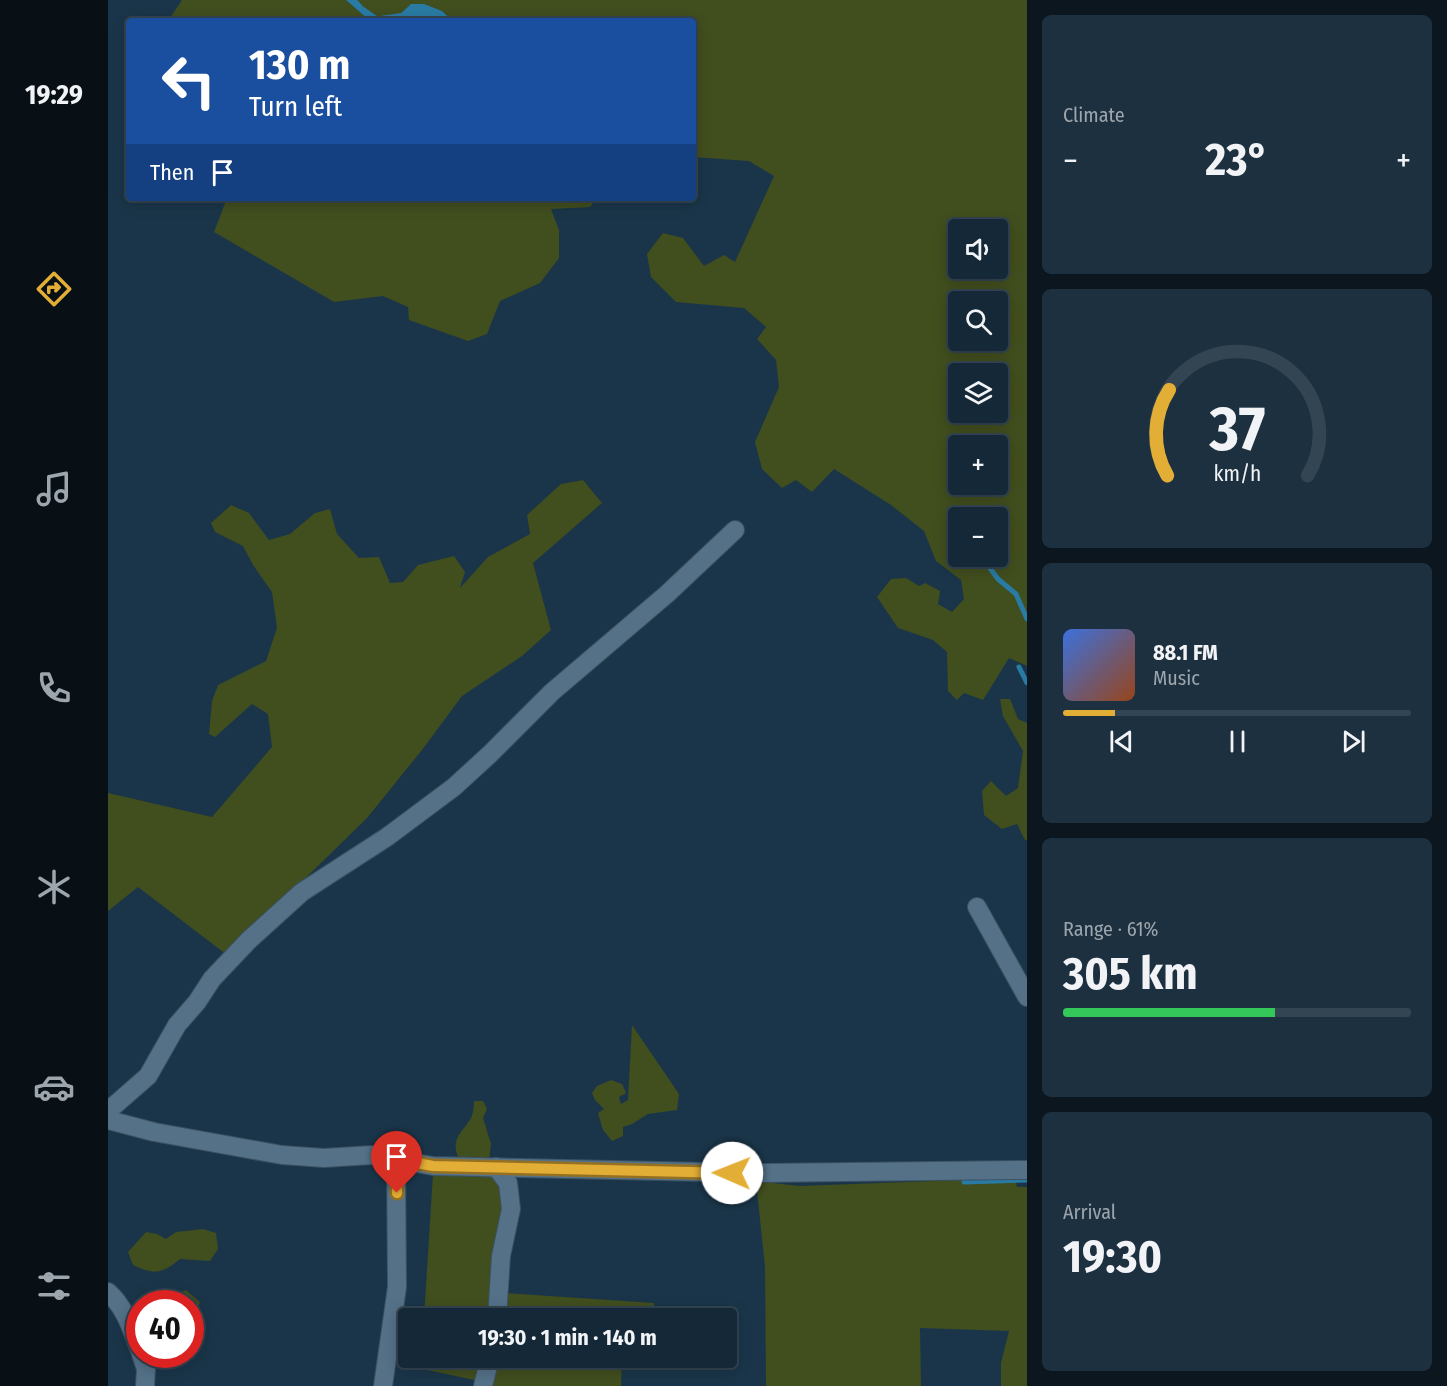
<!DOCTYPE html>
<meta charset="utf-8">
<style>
:root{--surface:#142837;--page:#1d303f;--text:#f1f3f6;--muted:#9da6ad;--line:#334452;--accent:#e3ae35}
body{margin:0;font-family:"Fira Sans Condensed",sans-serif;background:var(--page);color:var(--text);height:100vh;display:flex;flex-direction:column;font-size:22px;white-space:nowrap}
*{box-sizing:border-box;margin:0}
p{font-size:20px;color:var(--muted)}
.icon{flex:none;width:33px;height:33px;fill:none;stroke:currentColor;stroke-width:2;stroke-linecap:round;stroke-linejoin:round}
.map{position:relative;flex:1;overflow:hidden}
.side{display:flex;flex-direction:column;gap:15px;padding:15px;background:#0b161e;width:420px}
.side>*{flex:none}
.top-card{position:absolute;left:18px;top:18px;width:570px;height:183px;border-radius:6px;box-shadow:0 3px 15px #0003,0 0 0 2px var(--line);background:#1a4fa0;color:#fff;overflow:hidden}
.fabs{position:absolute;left:840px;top:219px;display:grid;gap:12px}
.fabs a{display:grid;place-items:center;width:60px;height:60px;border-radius:6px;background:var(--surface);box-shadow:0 3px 15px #0003,0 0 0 2px var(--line);font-size:30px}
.speed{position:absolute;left:18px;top:1290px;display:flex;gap:12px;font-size:30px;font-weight:700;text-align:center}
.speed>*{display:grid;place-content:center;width:78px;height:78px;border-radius:50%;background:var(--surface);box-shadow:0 3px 15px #0003,0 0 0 2px var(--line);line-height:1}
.speed .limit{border:9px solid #d22;background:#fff;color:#111}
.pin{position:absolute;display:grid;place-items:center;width:51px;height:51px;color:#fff;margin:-62px -26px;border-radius:50% 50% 50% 0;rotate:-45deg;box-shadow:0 0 6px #0007}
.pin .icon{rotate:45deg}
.me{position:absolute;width:66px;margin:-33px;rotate:271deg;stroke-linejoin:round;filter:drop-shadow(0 0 4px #0008)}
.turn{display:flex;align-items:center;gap:21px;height:126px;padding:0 24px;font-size:27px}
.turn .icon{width:78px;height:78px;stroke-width:2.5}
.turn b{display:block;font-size:42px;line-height:51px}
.then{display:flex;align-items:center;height:57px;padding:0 24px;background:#0003;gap:12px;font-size:22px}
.big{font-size:45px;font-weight:700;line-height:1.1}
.side .card{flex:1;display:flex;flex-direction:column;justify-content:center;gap:9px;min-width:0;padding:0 21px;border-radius:9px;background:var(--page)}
.side .dial{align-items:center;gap:0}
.dial svg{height:156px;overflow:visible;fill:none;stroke:var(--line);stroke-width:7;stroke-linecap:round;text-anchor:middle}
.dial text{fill:var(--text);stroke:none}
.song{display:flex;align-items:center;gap:18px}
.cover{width:72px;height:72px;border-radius:9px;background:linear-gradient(135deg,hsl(220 70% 55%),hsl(20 70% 35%))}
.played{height:6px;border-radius:3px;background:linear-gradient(90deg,var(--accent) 15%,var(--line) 15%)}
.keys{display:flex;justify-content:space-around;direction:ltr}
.heat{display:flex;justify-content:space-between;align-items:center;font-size:33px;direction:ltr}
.charge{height:9px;border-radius:4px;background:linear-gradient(90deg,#34c759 61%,var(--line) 0)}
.trip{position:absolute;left:290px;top:1308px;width:339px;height:60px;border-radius:6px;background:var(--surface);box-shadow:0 3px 15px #0003,0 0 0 2px var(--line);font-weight:700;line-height:60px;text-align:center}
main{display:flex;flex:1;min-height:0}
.menu{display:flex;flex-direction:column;width:108px;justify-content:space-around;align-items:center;background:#081016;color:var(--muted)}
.menu .icon{width:42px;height:42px}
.menu .active{color:var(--accent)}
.menu b{font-size:27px;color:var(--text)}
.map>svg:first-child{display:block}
.green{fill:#414e1e;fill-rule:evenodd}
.water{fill:#297ba4}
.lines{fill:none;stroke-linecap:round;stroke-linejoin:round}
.stream{stroke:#297ba4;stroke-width:5}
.minor-casing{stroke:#3a5162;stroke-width:20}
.minor{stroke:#547188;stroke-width:18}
.route-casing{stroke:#947122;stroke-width:15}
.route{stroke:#e3ae35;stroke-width:10}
</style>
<main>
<nav class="menu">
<b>19:29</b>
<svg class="icon active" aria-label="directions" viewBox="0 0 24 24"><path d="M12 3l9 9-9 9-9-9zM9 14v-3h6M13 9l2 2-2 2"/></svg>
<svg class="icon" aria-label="music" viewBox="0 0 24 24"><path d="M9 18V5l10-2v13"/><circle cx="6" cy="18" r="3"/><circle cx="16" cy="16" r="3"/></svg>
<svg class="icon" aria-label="phone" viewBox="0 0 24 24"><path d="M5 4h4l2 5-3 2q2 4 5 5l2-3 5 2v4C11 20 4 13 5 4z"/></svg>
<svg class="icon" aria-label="climate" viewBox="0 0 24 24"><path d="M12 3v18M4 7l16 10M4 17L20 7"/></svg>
<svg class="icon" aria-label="car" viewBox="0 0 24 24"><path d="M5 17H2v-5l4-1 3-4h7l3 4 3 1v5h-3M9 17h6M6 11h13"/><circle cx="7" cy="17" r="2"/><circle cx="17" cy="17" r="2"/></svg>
<svg class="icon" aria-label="filters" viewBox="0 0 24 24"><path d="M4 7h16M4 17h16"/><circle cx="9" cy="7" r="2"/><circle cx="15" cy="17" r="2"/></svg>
</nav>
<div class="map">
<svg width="919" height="1386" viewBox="0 0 919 1386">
<rect width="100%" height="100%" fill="#1a3549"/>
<g class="green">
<polygon points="74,0 238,0 262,21 60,21"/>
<path d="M246,0h673v666l-18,-8 -26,42 -19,-7 -7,7 -9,-9 -1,-39 -14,-12 -35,-12 -21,-31 14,-18 15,-1 13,8 6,-3 15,8 -2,13 14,8 12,-13 -3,-19 -25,-19 -12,-30 -33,-26 -57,-36 -22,23 -16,-12 -14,8 -20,-19 -7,-27 24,-55 -3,-27 -19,-21 9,-12 -22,-19 -68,-6 -25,-25 -4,-23 16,-21 20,5 21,28 20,-11 11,7 39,-86 -25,-15 -56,-4v-136h-240l-11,-10 -30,-7 -13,11 -22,4 -16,-11zM850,230h40v38h-40zM850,302h40v38h-40zM850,374h40v38h-40zM850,446h40v38h-40zM850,518h40v38h-40z"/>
<polygon points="119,198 489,198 482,207 443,209 451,230 451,258 432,283 392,301 379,334 360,341 301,320 300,307 275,296 226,302 106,232"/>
<polygon points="475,480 494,503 425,563 443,630 414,656 354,696 314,750 259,818 119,955 30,887 0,911 0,793 104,817 164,747 160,714 144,704 107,737 101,734 104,701 110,685 158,661 169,628 164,592 145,565 135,546 107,532 103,523 123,505 141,513 161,540 182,534 207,513 222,509 229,534 251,558 271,557 282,583 295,582 310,565 346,556 357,572 352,588 380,557 422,534 419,515 453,484"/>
<polygon points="892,699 902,699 910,719 919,723 919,840 917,840 909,824 894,829 876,815 874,791 883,781 898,796 910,788 915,751 895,716"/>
<polygon points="524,1025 571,1094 569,1110 540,1114 524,1124 515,1127 515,1136 504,1141 495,1130 490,1113 496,1109 487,1100 484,1093 489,1086 503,1080 514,1084 518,1093 511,1097 513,1104 520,1100"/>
<path d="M366,1101h9l4,8 -4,9 8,26 -2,17 -30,-2c-10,-22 5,-27 13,-43 1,-4 2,-10 2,-15z"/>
<polygon points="385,1173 393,1181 397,1209 384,1318 316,1318 325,1174"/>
<polygon points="907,1178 909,1187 919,1187 919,1386 893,1386 893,1363 901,1331 812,1328 813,1386 658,1386 657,1267 648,1181 691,1186"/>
<path d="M95,1229l13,4 2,16 -8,12 -30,-2c-18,15 -26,16 -47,6l-5,-13 18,-20 11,2 9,5 10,-7z"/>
<polygon points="78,1290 92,1302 88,1315 83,1316 82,1304 64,1303 66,1295"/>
<polygon points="396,1293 546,1303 546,1318 392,1318"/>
<polygon points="315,1358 377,1358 371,1381 315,1369"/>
<polygon points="387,1358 514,1358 513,1386 379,1386"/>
</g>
<polygon class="water" points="238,0 246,0 253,8 269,19 291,15 303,4 316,4 334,11 345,21 262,21"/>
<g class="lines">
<g class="stream">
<polyline points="246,0 253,8 269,19 297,15"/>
<polyline points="873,556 890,579 908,594 919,619"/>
<polyline points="911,667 919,683"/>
<polyline points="856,1182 919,1180"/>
</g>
<g class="minor-casing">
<g id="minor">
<polyline points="869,907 919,997"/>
<polyline points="0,1111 40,1076 69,1025 89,1002 104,979 141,940 194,892 279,837 346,787 382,754 444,692 559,594 627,530"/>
<polyline points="0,1120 46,1132 174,1155 216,1158 264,1155 325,1166 646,1173 919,1170"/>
<polyline points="388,1167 400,1183 403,1209 393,1256 389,1318"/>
<path d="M0,1292c17,15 24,38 32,59"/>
<polyline points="33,1354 38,1369 37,1386"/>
<polyline points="275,1386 289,1287 288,1159"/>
<polyline points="375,1386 382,1358"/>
</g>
</g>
<use href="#minor" class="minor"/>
</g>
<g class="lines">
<g class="route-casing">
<polyline id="route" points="289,1193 288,1159 325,1166 624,1173"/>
</g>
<use href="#route" class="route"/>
</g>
</svg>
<div class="fabs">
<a><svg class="icon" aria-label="sound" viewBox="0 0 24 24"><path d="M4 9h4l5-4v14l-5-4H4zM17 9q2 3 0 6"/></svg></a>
<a><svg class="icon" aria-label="search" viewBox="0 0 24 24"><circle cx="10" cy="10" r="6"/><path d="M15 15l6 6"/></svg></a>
<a><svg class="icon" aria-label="layers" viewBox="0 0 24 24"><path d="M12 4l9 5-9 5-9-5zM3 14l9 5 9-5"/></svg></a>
<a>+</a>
<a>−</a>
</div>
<div class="speed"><div class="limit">40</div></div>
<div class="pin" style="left:289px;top:1193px;background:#d93025"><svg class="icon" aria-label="arrive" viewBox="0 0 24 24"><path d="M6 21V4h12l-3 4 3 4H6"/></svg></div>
<svg class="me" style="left:624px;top:1173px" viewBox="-20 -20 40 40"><circle r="19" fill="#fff"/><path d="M0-13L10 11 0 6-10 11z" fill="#e3ae35"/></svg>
<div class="trip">19:30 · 1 min · 140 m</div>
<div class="top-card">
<div class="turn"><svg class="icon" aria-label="left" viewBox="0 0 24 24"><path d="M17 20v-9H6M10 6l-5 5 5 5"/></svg><div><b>130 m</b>Turn left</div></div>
<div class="then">Then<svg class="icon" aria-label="arrive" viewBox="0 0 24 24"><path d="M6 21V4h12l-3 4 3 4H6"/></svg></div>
</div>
</div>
<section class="side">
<div class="card"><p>Climate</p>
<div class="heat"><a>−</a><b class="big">23°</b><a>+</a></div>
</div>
<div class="card dial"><svg viewBox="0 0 100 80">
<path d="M14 69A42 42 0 1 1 86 69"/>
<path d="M14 69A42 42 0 0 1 15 25" stroke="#e3ae35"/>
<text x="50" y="56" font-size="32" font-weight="700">37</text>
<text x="50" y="72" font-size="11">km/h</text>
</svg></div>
<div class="card">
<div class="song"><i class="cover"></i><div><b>88.1 FM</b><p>Music</p></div></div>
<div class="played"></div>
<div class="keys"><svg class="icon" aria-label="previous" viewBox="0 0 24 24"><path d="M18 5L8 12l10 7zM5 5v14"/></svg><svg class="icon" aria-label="pause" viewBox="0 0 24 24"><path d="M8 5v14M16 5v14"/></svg><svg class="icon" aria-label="next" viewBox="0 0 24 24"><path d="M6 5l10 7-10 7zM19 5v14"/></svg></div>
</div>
<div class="card"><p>Range · 61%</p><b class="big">305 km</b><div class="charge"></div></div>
<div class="card"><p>Arrival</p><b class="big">19:30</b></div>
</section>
</main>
